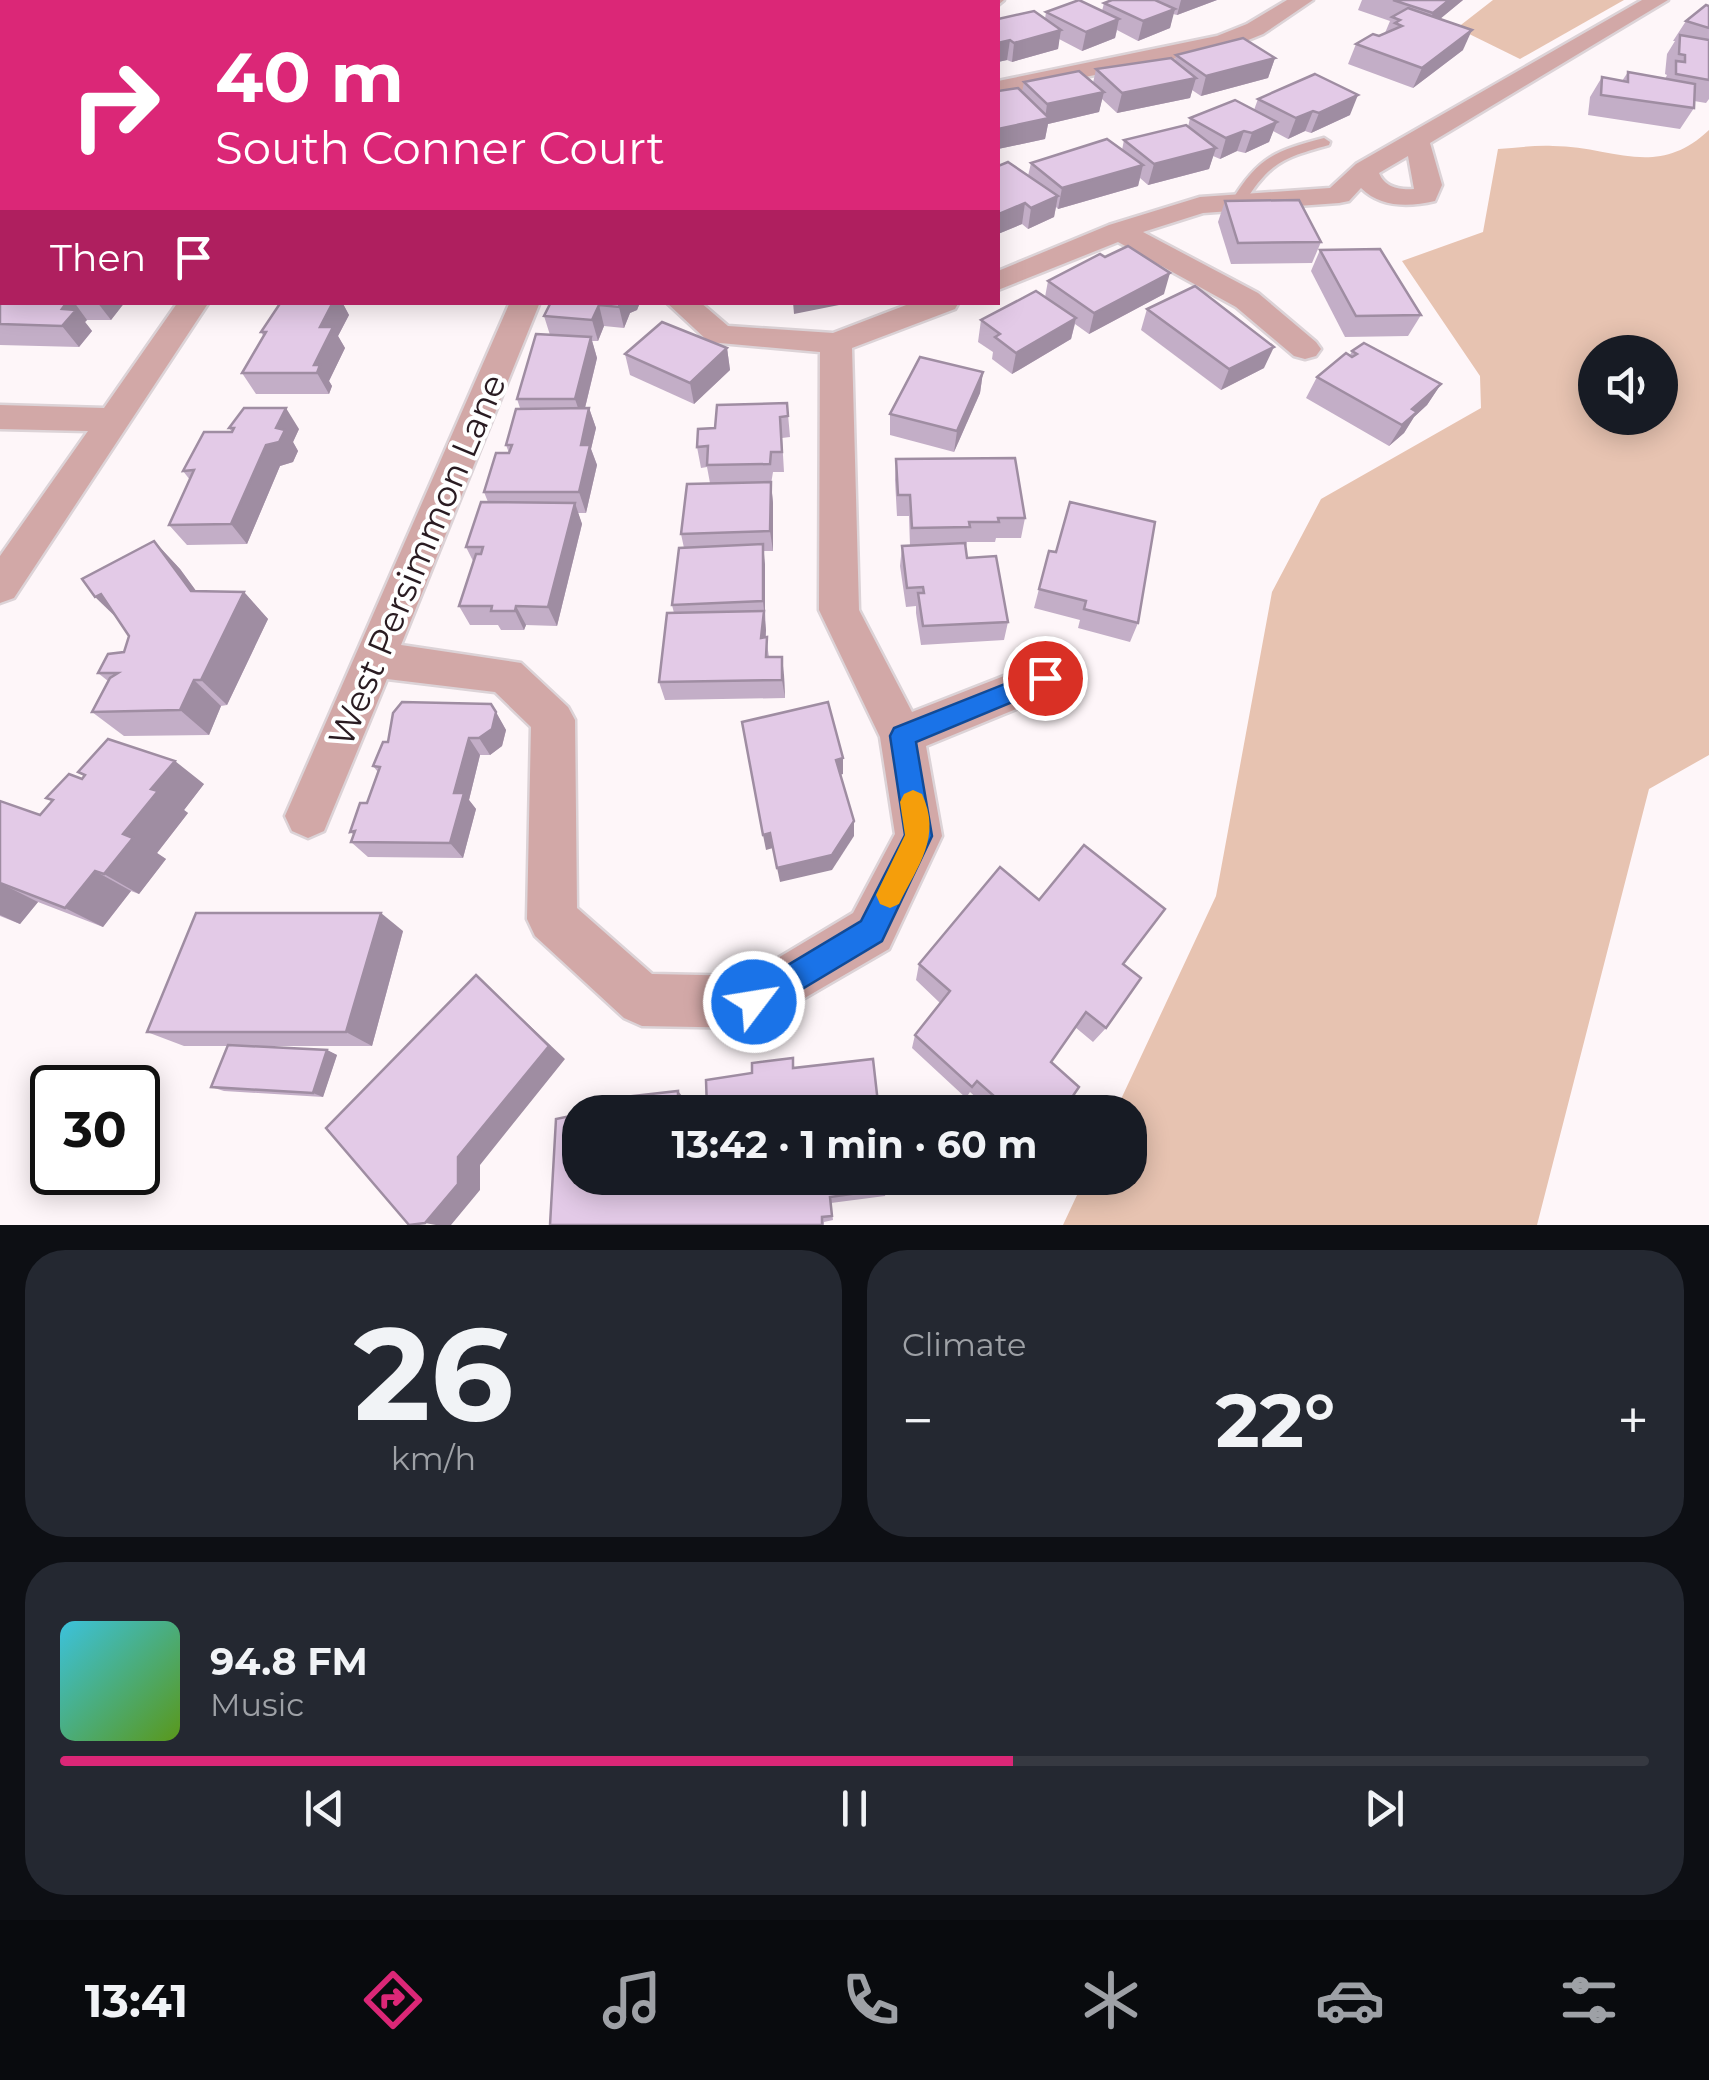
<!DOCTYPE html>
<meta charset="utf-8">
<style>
:root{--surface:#171b24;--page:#242831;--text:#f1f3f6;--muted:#9ea1a6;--line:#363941;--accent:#db2777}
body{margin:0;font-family:Montserrat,sans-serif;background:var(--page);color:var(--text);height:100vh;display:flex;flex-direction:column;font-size:38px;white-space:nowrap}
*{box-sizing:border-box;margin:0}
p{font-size:32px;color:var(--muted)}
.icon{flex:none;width:55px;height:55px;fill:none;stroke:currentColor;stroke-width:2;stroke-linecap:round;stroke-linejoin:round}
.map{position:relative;height:1225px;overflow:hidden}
.side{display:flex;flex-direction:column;gap:25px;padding:25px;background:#0d0f14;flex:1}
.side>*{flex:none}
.guide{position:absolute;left:0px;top:0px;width:1000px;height:305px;box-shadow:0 5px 25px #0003;background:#db2777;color:#fff;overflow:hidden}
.controls{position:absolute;left:1578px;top:335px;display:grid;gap:20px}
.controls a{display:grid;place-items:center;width:100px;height:100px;border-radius:50%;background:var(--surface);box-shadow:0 5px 25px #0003;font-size:50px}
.speed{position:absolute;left:30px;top:1065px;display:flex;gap:20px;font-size:50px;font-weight:700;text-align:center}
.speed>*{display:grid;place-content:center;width:130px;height:130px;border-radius:50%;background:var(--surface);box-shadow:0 5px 25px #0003;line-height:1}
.speed .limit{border:5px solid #111;border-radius:15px;background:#fff;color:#111}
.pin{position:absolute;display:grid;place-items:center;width:85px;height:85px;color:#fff;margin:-42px;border:5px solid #fff;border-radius:50%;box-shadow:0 2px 10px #0007}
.me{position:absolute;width:110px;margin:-55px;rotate:59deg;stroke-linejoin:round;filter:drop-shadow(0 0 8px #0008)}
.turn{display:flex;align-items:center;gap:35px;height:210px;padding:0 50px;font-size:45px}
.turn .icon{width:130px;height:130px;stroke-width:2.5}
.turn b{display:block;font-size:70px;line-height:85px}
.then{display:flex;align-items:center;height:95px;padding:0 50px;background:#0003;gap:20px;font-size:38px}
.big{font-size:75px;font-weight:700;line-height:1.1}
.side .card{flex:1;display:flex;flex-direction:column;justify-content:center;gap:15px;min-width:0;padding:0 35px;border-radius:40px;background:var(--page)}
.side .dial{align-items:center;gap:0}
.dial b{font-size:130px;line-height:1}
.song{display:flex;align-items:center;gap:30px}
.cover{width:120px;height:120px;border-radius:15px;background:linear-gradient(135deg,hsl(190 70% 55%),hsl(90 70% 35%))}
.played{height:10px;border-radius:5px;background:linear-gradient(90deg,var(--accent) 60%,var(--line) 60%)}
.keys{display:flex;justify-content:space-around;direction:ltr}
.heat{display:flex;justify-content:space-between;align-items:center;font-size:55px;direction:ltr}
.side .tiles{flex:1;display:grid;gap:25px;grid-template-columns:1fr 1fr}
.card:last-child{grid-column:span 2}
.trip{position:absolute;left:562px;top:1095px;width:585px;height:100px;border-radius:40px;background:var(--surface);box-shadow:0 5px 25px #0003;font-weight:700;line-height:100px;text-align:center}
.menu{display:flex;height:160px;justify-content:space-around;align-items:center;background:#090b0e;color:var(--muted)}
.menu .icon{width:70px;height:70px}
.menu .on{color:var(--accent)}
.menu b{font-size:45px;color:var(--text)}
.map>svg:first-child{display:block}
.green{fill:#e7c3b1;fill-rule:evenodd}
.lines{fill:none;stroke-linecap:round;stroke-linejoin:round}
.lane-casing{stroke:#dcd3d7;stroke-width:5}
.street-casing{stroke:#dcd3d7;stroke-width:5}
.lane{fill:#d2a8a7;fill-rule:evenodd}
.street{fill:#d2a8a7;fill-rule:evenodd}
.wall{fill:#c3aec7}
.shaded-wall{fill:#9f8da2}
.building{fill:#e3cae7;stroke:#9f8da2;stroke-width:2.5}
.route{fill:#1a73e8;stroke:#114b97;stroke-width:2.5}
.slow{fill:#f59e0b}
.labels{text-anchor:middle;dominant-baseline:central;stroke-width:8;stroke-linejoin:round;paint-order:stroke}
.street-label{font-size:35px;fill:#2a1c22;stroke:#fff}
</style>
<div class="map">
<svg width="1709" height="1225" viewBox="0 0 1709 1225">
<rect width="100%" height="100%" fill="#fef6f9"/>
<g class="green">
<polygon points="1493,0 1624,0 1520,59 1457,28"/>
<path d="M1709,130v625l-60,34 -112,436h-474l22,-47h45v-66h-15l101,-216 56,-304 49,-93 160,-91 -1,-32 -78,-115 81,-29 15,-83c18,-1 37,-4 55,-3 60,0 103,34 156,-16zM1660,352v66h-65v-66z"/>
</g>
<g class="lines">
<g class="lane-casing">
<path id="lane" d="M1324,138l6,4 -1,3c-47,13 -60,18 -86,60h-10l-2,-3c27,-45 44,-51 93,-64z"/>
</g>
<g class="street-casing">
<g id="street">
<polygon points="974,0 1004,0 998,5"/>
<polygon points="1287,0 1313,0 1263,34 1231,47 998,95 998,81 1217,36 1247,24"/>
<path d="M1642,0h26l-238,143 12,42 -7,16c-26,6 -54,7 -74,-13l-12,13 -10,2 -136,10 -60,19 115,61 58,49 5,7 -5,7 -11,3 -11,-3 -58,-49 -118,-65 -120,48v-19l111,-46 91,-28 130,-9 26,-24zM1408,156l6,33c-14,1 -29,-1 -35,-16z"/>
<rect x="0" y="113" width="2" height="14"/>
<polygon points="178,302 209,302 14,598 0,603 0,556 88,431 0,429 0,405 104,408"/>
<polygon points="510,302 540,302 401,645 521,663 568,707 575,720 577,908 652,974 748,976 853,913 895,834 880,737 819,610 820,352 709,342 666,302 700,302 728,326 833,333 914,302 959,302 955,309 852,348 859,610 912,712 1045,660 1060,665 1066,678 1060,691 926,746 942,836 889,949 753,1028 642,1026 624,1018 535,936 527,919 531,727 495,692 387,679 324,831 308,838 292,831 285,816"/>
</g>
</g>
<use href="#lane" class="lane"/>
<use href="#street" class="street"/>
</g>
<g class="wall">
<polygon points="279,0 353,0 352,2 280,2"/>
<polygon points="491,0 548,0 544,2 500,2"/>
<polygon points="680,0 767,0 767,2 683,2"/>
<polygon points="1112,0 1217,0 1177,15 1173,14 1170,28 1138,41 1117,30 1115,38 1082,51 1059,39 1058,49 1012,62 1007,60 998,62 998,19 1045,19 1046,12 1102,11 1104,3"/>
<polygon points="1362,0 1463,0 1440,19 1463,50 1413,88 1348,64 1356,44 1385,33 1390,21 1358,10"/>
<polygon points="1709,6 1709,99 1706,103 1694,101 1694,108 1680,129 1588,115 1590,97 1602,77 1622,81 1628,72 1665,79 1667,75 1665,74 1667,54 1675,41 1673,41 1686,21"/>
<polygon points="0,36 2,39 2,83 0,83"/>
<polygon points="1176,55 1275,58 1268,78 1201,96 1192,90 1190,98 1117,113 1102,99 1099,112 1048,124 1045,139 998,149 998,91 1022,92 1024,82 1093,83 1096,69 1175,61"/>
<polygon points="1258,99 1350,115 1311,133 1305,131 1288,139 1273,131 1269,142 1245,153 1237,151 1220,159 1213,156 1209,169 1148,185 1140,178 1138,186 1058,209 1056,207 1054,217 1028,229 1022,224 998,234 998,166 1028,176 1031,163 1122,150 1124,140 1188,127 1190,118 1254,110"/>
<rect x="0" y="136" width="2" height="68"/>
<polygon points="1225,201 1321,242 1312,263 1231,264 1218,222"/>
<polygon points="1320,250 1421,315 1408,336 1345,337 1311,271"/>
<polygon points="1048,281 1164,294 1089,334 1075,324 1071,339 1012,374 992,359 993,352 978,342 981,320 1045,297"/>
<polygon points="0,285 2,302 125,302 111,320 87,320 85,322 92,331 79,347 0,345"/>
<polygon points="281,302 342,302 349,315 338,336 345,348 329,381 332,386 329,394 256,394 242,373 264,337 261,332"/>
<polygon points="551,302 639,305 637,310 630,313 624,328 604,326 598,341 592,341 597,358 585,408 589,408 596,428 591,449 597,465 586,513 578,513 582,524 557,626 526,625 524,630 501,630 498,625 470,625 459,606 473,561 466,547 488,502 484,492 509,453 506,445 520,408 517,399 550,335 544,316"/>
<polygon points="1147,309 1264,368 1221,390 1141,330"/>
<polygon points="727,348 730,370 694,404 630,375 625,354"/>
<polygon points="1352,351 1441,384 1427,405 1414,417 1404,433 1389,446 1306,398 1317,377 1350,355"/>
<polygon points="983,372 980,393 954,452 890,435 890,414"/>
<polygon points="787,403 790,437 782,438 784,472 773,472 771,484 773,503 773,551 763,551 766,637 769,657 784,675 785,698 665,700 659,682 674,613 672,605 684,548 681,534 710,483 707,467 701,468 697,447 715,428"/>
<polygon points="229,428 299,429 293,442 298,451 293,462 280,466 247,544 187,545 169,525 190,480 183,471 232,432"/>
<polygon points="896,459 1025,518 1021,538 996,538 995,542 967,542 966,547 967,558 1008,622 1004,640 921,645 916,613 916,606 906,607 900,566 902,546 910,546 909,516 897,516 895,480"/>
<polygon points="154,541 180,569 196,591 244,592 268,619 227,705 221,706 209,735 124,736 92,712 108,681 98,673 124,652 129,636"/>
<polygon points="1049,551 1138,623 1130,642 1078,628 1080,620 1034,608"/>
<polygon points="491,704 506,730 502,746 490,755 480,755 469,800 476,809 463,858 368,857 351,842 354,835 350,832 367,803 378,772 373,766 388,742"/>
<polygon points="78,772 204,784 184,810 188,813 157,853 166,859 139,894 131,891 103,927 38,902 20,924 0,916 0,801 40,815 52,801 46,798 82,779 84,776"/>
<polygon points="1039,900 1123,964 1106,1028 1093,1042 1075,1027 1051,1062 1062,1112 992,1112 970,1092 966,1098 912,1048 915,1035 940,1003 916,980 919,964"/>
<polygon points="403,931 372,1046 244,1046 327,1050 337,1055 323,1097 224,1091 211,1087 228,1046 184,1046 147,1032"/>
<polygon points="887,1189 885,1196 831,1203 833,1220 824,1222 824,1225 550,1225"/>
</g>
<g class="shaded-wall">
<polygon points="335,0 353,0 352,2 333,2"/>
<polygon points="527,0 548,0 544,2 528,2"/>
<rect x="696" y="0" width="71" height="2"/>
<polygon points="1181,0 1217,0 1177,15"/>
<polygon points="1449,0 1463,0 1424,32 1433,13"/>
<polygon points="1175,9 1170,28 1138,41 1143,21"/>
<polygon points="1119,19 1115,38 1082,51 1086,32"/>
<polygon points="1061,30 1058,49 1012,62 1014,43"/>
<polygon points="1472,30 1463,50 1413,88 1422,68"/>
<polygon points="1010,40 1007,60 998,62 998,43"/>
<polygon points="1275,58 1268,78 1201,96 1206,76"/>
<polygon points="1196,78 1190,98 1117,113 1122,93"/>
<polygon points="1104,92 1099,112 1048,124 1045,139 998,149 998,129 1045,119 1047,104"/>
<polygon points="1358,95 1350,115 1311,133 1319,113"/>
<polygon points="1313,111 1305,131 1288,139 1296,118"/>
<polygon points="1277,122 1269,142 1245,153 1252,133"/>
<polygon points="1244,131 1237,151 1220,159 1226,138"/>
<polygon points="1216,148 1209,169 1148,185 1154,164"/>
<polygon points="1143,165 1138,186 1058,209 1062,188"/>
<polygon points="1058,196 1054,217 1028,229 1031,208"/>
<polygon points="1025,203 1022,224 998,234 999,214"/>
<polygon points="1170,273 1164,294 1089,334 1094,313"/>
<polygon points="67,302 74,302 87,320 85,322 92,331 79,347 62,326 62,309"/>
<polygon points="97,302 125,302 111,320"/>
<polygon points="333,302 342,302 349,315 338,336 345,348 329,381 332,386 329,394 317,373 314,365 320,327"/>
<polygon points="620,302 639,302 639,305 637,310 630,313 624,328 619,307"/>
<polygon points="793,302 854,302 794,314"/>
<polygon points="599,305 604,326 598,341 592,320"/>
<polygon points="1076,318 1071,339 1012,374 1016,353"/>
<polygon points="591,337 597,358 582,420 575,399"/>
<polygon points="1274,347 1264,368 1221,390 1229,369"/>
<polygon points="727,348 730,370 694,404 690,383"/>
<polygon points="983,372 980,393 954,452 957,431"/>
<polygon points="1441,384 1427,405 1414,417 1404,433 1389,446 1412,409"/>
<polygon points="286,408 299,429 293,442 298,451 293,462 280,466 247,544 231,524 266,445"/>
<polygon points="589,408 596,428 591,449 597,465 586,513 579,492 581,445"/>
<polygon points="771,482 773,503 773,551 770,531"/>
<polygon points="575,503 582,524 557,626 548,607"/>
<polygon points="154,541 180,569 216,618 191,591"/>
<polygon points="763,544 765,564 765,620 763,601"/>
<polygon points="244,592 268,619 227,705 201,680"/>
<polygon points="101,594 124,625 95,597"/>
<polygon points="516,606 526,625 524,630 515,611"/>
<polygon points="764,611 766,630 764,657 761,638"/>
<polygon points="782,657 784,675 785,698 782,680"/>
<polygon points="194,680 221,706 209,735 180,710"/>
<polygon points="496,712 506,730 502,746 490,755 479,738"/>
<polygon points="469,738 480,755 469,800 476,809 463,858 450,843 454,793"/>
<polygon points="843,758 843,774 837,776 836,760"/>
<polygon points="175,761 204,784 184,810 188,813 157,853 166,859 139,894 104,874 123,834 151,789"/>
<polygon points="854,821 854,836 832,870 780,882 777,868"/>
<polygon points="770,833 773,848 766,850 763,835"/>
<polygon points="95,871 131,891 103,927 65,908"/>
<polygon points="0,883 38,902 20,924 0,915"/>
<polygon points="381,913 403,931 372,1046 346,1032"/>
<polygon points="476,975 565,1059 480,1165 480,1190 451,1225 436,1225 425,1223 458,1157"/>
<polygon points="327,1050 337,1055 323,1097 313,1093"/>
<polygon points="678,1091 687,1102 687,1112 678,1112"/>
</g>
<g class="building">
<polygon points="305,0 335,0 333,2 306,2 308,0"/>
<polygon points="606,0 676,0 674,2 605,2"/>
<polygon points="1079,0 1119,19 1086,32 1046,12"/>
<polygon points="1112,0 1155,0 1175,9 1143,21 1104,3"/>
<polygon points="1393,0 1449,0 1433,13"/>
<polygon points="1706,5 1709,6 1709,28 1686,21"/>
<polygon points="1408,8 1472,30 1422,68 1356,44 1373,34 1379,36 1402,26 1395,23 1400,20 1392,17"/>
<polygon points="1034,11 1061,30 1014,43 1010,40 998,43 998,19"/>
<polygon points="1680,35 1709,40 1709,80 1676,74 1676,61 1685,62 1685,55 1679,54"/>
<polygon points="1243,38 1275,58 1206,76 1176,55"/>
<polygon points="2,39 2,64 0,64 0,41"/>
<polygon points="1171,58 1196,78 1122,93 1096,69"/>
<polygon points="1079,71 1104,92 1047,104 1024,82"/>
<polygon points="1628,72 1695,84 1694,108 1601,95 1602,77 1628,82"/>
<polygon points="1315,74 1358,95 1319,113 1313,111 1296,118 1258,99"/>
<polygon points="1018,88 1049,118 998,129 998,91"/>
<polygon points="1235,100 1277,122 1252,133 1244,131 1226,138 1190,118"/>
<polygon points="1186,125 1216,148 1154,164 1124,140"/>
<rect x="0" y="136" width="2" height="48"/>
<polygon points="1107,139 1143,165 1062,188 1031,163"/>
<polygon points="1008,162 1058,196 1031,208 1025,203 999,214 998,213 998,166"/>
<polygon points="1299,200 1321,242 1238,243 1225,201"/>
<polygon points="1128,246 1170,273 1094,313 1048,281 1100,254 1105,257"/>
<polygon points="1380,249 1421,315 1356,316 1320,250"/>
<polygon points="2,282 2,302 67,302 62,309 76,310 62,326 0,324 0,285"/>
<polygon points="1195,286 1274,347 1229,369 1147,309"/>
<polygon points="1036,291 1076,318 1016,353 995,337 1000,334 981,320"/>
<polygon points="281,302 333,302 320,327 333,327 314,365 320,365 317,373 242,373 266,332 261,332"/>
<polygon points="551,302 620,302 619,307 599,305 592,320 544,316"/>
<polygon points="662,322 727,348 690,383 625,354"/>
<polygon points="536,334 591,337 575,399 517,399"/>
<polygon points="1364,343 1441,384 1412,409 1417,412 1402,425 1317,377 1346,353 1352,357 1357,354 1352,351"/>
<polygon points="920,357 983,372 957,431 890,414"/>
<polygon points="787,403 788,416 780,417 782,452 771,452 770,464 707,465 708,446 697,447 698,429 715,428 717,405"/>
<polygon points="244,408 286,408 276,428 285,430 279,442 266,445 231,524 169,525 194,470 183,471 204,432 232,432 234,428 229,428"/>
<polygon points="589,408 581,445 590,445 579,492 484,492 496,453 509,453 512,445 506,445 516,409"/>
<polygon points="1015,458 1025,518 998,518 999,522 969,522 970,527 912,528 910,495 898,495 896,459"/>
<polygon points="771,482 770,531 681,534 687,484"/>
<polygon points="481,502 575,503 548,607 516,606 515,611 491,611 492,606 459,606 476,554 481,554 483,547 466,547"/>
<polygon points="1070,502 1155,522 1138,623 1084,609 1086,601 1039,589 1049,551 1056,552"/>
<polygon points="154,541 191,591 244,592 201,680 194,680 180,710 92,712 110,678 118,673 98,673 108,654 124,652 129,636 101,594 95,597 82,579"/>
<polygon points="965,543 967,558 996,556 1008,622 923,626 918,593 924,593 923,587 907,588 902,546"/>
<polygon points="763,544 763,601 672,605 679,548"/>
<polygon points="764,611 761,638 767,637 766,657 782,657 782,680 659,682 667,613"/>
<polygon points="402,702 491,704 496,712 492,729 479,738 469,738 454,793 464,793 450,843 351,842 355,831 350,832 360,803 367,803 380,767 373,766 383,742 388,742 393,713"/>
<polygon points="828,702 843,758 836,760 854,821 832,855 777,868 770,833 763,835 742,722"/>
<polygon points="108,739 175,761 151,789 158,791 123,834 133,838 104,874 95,871 65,908 0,883 0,801 40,815 53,800 46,798 69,774 82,779 85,775 78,772"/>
<polygon points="1084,845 1165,909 1123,964 1141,978 1106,1028 1086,1012 1051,1062 1079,1087 1062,1112 1012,1112 977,1081 972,1087 915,1035 950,991 919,964 1000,867 1039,900"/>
<polygon points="196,913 381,913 346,1032 147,1032"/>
<polygon points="476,975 549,1046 458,1157 458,1184 425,1223 409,1225 326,1128"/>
<polygon points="228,1045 327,1050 313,1093 211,1087"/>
<polygon points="793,1058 793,1068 873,1059 879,1112 683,1112 707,1109 706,1080 752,1073 752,1063"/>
<polygon points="678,1091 678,1112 588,1112 588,1101"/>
<polygon points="580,1114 580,1178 886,1178 887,1189 830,1197 832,1216 822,1217 822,1225 550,1225 556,1119"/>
</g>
<polygon class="route" points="1045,668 1053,671 1057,678 1053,685 916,742 932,836 882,941 764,1012 754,1017 743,1012 739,1002 743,992 861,921 905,835 890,736 894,728"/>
<path class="slow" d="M913,790l9,4c20,43 -4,71 -23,110l-9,4 -10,-4 -4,-9 29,-60 -5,-33 4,-8z"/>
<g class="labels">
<g class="street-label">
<text transform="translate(417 560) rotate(-67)">West Persimmon Lane</text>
</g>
</g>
</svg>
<div class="controls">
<a><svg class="icon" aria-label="sound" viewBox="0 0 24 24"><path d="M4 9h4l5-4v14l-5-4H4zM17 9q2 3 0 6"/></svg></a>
</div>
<div class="speed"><div class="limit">30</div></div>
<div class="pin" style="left:1045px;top:678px;background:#d93025"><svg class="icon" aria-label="arrive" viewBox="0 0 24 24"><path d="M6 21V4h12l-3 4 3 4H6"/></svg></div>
<svg class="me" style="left:754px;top:1002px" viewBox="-20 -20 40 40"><circle r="17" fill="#1a73e8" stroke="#fff" stroke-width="3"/><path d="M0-11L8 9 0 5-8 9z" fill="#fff"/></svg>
<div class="trip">13:42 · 1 min · 60 m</div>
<div class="guide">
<div class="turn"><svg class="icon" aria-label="right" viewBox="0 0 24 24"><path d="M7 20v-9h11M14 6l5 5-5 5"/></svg><div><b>40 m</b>South Conner Court</div></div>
<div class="then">Then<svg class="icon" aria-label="arrive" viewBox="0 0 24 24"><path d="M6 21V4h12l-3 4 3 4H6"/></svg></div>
</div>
</div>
<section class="side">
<div class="tiles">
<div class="card dial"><b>26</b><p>km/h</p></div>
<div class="card"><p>Climate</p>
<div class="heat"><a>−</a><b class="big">22°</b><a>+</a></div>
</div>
<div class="card">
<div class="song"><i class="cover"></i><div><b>94.8 FM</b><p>Music</p></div></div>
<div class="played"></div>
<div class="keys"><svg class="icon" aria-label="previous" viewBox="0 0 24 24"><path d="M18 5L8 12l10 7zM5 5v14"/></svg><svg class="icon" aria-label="pause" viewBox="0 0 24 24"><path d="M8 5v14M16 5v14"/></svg><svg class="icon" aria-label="next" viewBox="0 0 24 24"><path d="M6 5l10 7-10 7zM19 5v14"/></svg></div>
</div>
</div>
</section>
<nav class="menu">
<b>13:41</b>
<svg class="icon on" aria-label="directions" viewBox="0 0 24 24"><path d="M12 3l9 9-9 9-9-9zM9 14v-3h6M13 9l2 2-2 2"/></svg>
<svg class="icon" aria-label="music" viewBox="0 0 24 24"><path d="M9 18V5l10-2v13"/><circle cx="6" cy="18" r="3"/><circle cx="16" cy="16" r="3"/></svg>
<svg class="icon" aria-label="phone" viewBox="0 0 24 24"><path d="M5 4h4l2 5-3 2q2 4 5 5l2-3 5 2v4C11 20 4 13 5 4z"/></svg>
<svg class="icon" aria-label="climate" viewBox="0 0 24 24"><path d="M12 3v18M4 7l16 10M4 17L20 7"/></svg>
<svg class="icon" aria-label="car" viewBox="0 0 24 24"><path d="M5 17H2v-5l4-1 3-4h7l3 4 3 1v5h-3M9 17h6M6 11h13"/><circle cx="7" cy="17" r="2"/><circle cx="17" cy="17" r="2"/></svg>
<svg class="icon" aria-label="filters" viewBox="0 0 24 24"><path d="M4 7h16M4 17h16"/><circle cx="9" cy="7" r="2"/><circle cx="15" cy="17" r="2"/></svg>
</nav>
